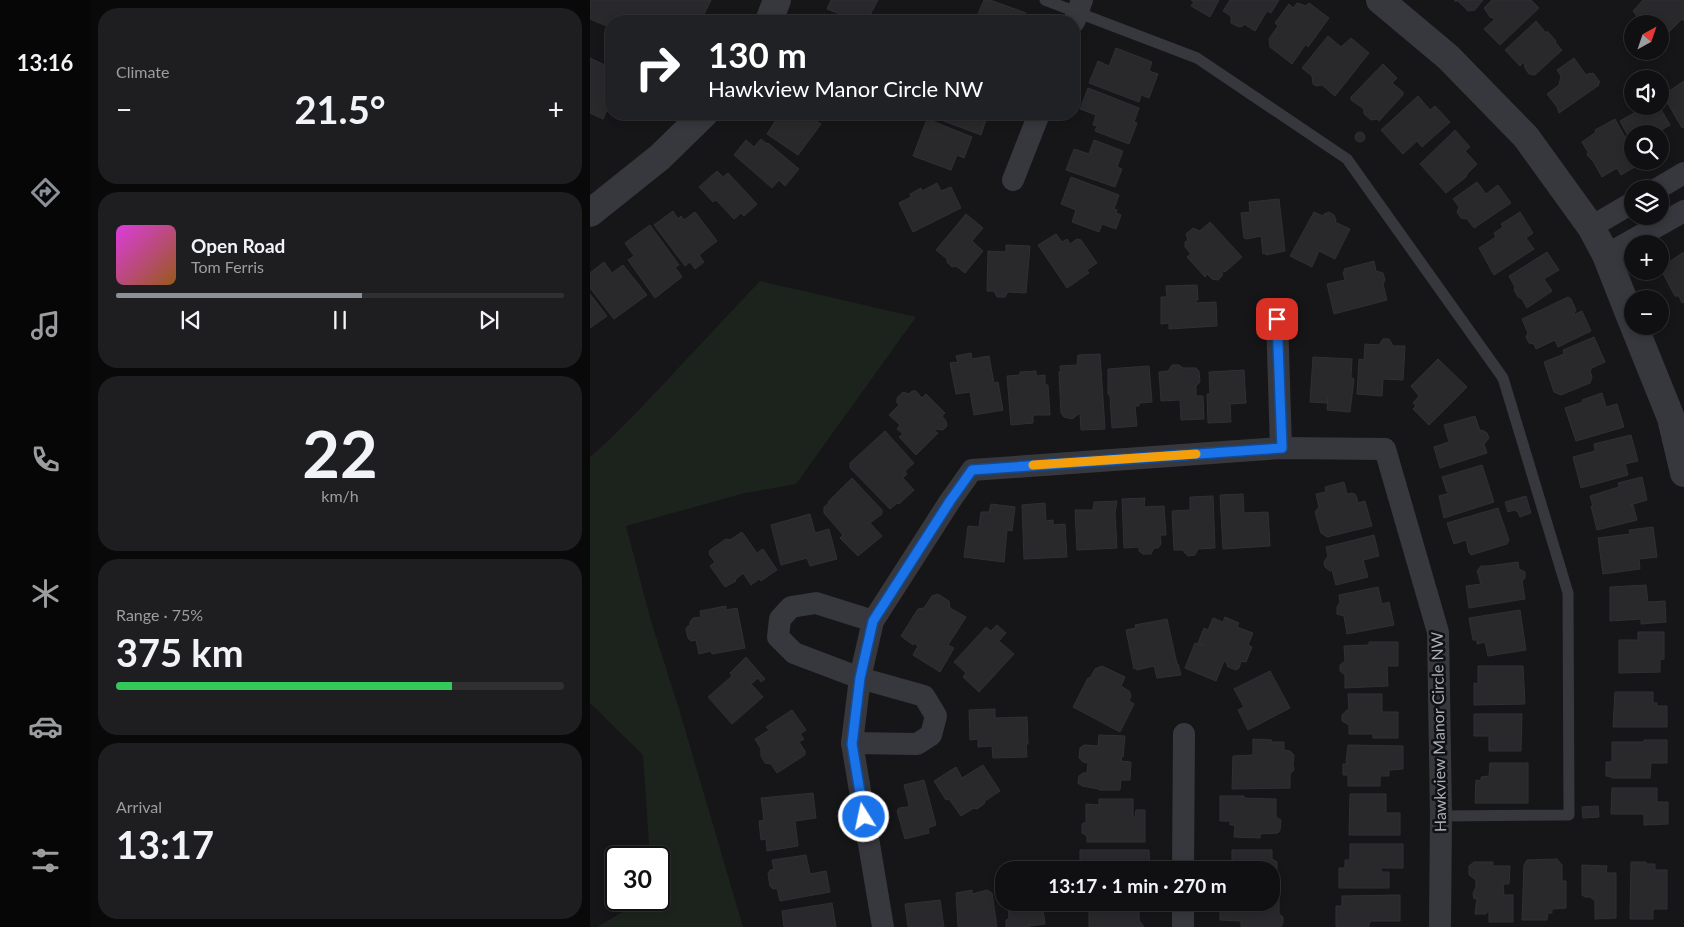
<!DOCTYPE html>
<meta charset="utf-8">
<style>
:root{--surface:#101012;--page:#1e1e20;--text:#f1f3f6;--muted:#9c9d9f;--line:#303032;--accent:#8c9099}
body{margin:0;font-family:Lato,sans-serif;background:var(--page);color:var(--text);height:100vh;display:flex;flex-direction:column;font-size:19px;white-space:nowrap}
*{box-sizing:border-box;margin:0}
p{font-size:16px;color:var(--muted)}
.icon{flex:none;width:28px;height:28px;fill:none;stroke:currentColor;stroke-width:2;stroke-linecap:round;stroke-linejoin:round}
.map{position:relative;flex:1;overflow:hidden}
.details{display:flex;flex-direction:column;gap:8px;padding:8px;background:#09090a;width:500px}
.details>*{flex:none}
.hud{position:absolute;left:15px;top:15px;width:475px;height:105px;border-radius:20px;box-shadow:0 2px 8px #0003,0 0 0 1px var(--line);background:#202124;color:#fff;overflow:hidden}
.needle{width:32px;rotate:40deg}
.controls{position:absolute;left:1034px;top:15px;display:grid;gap:10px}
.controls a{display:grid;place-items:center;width:45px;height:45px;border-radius:50%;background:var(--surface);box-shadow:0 2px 8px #0003,0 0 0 1px var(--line);font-size:25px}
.speed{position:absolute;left:15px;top:846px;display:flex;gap:10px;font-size:25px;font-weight:700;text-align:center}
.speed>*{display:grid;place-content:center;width:65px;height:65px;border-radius:50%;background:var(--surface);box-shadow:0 2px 8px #0003,0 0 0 1px var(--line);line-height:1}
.speed .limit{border:2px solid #111;border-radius:8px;background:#fff;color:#111}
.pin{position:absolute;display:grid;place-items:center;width:42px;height:42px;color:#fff;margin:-21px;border-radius:10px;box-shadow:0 2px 8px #0006}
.me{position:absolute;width:55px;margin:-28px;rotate:350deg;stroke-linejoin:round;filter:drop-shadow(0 0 4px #0008)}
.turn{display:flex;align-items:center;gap:18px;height:105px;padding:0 20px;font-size:22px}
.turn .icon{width:65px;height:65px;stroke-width:2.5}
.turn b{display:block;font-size:35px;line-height:42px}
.big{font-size:38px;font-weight:700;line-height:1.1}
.details .widget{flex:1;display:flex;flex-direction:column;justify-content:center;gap:8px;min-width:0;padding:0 18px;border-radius:20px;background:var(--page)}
.details .dial{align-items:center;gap:0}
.dial b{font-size:65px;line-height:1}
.song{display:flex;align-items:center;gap:15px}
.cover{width:60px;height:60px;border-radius:8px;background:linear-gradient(135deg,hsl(300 70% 55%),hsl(30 70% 35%))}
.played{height:5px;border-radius:2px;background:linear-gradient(90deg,var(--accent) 55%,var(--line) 55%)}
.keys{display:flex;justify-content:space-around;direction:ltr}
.heat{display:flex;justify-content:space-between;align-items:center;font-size:28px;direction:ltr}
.charge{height:8px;border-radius:4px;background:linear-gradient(90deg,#34c759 75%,var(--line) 0)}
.trip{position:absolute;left:405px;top:861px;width:285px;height:50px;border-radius:20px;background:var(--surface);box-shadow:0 2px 8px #0003,0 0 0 1px var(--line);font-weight:700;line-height:50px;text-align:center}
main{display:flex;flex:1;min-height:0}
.tabs{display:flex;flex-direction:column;width:90px;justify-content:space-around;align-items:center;background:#060607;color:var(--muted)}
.tabs .icon{width:35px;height:35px}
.tabs .on{color:var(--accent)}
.tabs b{font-size:22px;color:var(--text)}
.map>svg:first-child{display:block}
.green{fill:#1c231d}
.building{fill:#29292c;stroke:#303034}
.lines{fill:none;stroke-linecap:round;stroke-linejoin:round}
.service{stroke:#37383d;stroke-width:11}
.minor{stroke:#37383d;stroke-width:22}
.tertiary{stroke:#37383d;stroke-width:28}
.route-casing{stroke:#114b97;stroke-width:12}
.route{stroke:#1a73e8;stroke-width:9}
.slow{stroke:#f59e0b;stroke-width:9}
.labels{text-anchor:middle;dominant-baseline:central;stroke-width:5;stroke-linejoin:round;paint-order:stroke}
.street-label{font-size:16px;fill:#a8adb8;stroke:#111113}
</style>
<main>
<nav class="tabs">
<b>13:16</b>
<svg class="icon on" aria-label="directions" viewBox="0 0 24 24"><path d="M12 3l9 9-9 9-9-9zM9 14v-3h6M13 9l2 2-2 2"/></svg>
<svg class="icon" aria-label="music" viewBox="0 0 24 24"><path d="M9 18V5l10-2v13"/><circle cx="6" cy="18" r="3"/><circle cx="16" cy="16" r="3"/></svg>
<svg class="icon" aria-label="phone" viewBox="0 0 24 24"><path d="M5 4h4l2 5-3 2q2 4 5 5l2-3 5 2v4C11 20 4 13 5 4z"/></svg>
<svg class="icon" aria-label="climate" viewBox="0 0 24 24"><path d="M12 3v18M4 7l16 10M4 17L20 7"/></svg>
<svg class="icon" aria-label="car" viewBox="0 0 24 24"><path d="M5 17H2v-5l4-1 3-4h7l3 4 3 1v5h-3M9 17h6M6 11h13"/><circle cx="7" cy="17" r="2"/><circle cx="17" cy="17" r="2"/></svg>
<svg class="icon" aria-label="filters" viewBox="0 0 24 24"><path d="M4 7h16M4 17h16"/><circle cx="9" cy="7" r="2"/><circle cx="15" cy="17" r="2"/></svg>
</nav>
<section class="details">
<div class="widget"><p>Climate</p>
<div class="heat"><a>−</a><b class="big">21.5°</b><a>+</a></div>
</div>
<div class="widget">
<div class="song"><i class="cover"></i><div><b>Open Road</b><p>Tom Ferris</p></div></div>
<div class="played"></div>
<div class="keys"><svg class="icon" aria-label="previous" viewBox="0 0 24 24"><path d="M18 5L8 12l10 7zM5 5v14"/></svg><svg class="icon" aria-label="pause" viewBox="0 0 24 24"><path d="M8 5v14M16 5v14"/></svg><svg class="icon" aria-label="next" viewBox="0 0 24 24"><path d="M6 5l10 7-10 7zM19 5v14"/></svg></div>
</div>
<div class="widget dial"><b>22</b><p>km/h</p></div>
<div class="widget"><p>Range · 75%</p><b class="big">375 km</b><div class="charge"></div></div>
<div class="widget"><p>Arrival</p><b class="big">13:17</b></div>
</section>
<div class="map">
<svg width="1094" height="927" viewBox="0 0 1094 927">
<rect width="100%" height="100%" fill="#161618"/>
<polygon class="green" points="170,281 326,317 206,484 155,493 36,526 61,621 89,709 153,927 7,927 53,900 69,900 69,858 60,857 53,755 0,703 0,457 17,442 49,410"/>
<g class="building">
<polygon points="0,0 121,0 111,21 21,21 21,28 0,19"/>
<polygon points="241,0 288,0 281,13 282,14 280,21 267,21 237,9"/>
<polygon points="394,0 400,0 436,13 433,21 385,21"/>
<polygon points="601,0 629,0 620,17 601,6 604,2"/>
<polygon points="640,0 689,0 681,13 677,11 665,31 654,24 653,26 649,27 641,23 641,16 633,11"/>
<polygon points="864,0 893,0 885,10 878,11 867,0 866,2"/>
<polygon points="902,0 941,0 949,8 910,45 894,29 905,19 900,17 894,8"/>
<polygon points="1053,0 1094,0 1094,21 1092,19 1070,41 1070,24 1053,24 1043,11"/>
<polygon points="707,3 716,6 719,3 739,18 718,47 716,44 702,64 680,47 679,39 688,26 685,23 699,4 703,8"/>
<polygon points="234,14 252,21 232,21"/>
<polygon points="946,21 956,33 957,31 966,41 965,42 972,50 945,75 939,74 935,68 934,62 930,66 915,50"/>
<polygon points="738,36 751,47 761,38 779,53 745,96 732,85 726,86 723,84 722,76 712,68"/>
<polygon points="526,48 562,62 559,71 568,74 559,98 551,95 549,102 499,83 508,61 519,66"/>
<polygon points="0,58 21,68 21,100 13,119 0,113"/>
<polygon points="984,58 996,75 1000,73 1001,74 1003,73 1010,82 1008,84 1009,85 969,113 967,107 957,94 969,85 971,76 967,70"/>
<polygon points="793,64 807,78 802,83 813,92 813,95 789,121 787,119 781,120 774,114 774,109 761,100 761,97"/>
<polygon points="1094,81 1094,127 1092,128 1073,95"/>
<polygon points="498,88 549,108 544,122 547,123 539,144 505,131 507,126 503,125 506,115 490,109"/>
<polygon points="828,96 840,110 845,106 860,122 832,147 827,141 813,154 791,130"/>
<polygon points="1056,106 1069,106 1080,125 1070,131 1079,147 1070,152 1070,134 1042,134 1042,143 1030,121"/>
<polygon points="180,114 215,114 231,124 208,155 177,134 186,120 179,116"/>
<polygon points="350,114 398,114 391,135 354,121 356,116"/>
<polygon points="337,119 382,137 374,158 367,155 361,170 323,156"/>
<polygon points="1025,119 1042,150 1042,161 1049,161 1050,164 1031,175 1027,168 1012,177 1003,161 997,155 998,152 992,142 1006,132 1005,130"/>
<polygon points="865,130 880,147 875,151 887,164 877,174 876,177 856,193 830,164"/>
<circle cx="770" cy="137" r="5"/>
<polygon points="171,139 177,144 178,143 209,169 195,186 189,180 182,188 144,155 156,140 164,147"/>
<polygon points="504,140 533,151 527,167 532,169 525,187 476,170 484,149 499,154"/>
<polygon points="127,171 133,177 138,173 167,204 154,216 151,213 144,219 126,200 123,202 109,187"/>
<polygon points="481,177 529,195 524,209 527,210 526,213 531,215 526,229 512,224 509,232 482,222 486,210 471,204"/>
<polygon points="887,182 896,194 908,185 921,203 884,228 877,219 871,218 867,212 869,207 863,199"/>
<polygon points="347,183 351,191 361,187 371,208 323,232 309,203 321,197 320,194 331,188 332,191"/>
<polygon points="689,199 695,251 676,255 676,253 673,254 671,236 657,239 654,238 651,213 660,212 659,202"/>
<polygon points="83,211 88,219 91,216 94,220 105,212 127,241 109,255 114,262 105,269 100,262 95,266 64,225"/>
<polygon points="724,212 733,216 734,214 739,212 744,215 746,220 745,222 760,229 745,259 729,251 722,267 700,256"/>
<polygon points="930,212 943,233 936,238 944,249 904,275 889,248 906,237 904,233 913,227 911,224"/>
<polygon points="376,214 393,228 382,241 393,251 375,273 366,266 362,267 357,262 357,259 346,250"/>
<polygon points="620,222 652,257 635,272 633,270 632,276 628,280 622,279 617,274 615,277 597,257 601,254 595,247 595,242 598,240 596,234 603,228 610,231"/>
<polygon points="60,225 89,265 85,267 92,277 65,298 38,260 44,256 35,243"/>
<polygon points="466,234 472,242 477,239 480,244 487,239 491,240 507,263 497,270 499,273 477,288 448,245"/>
<polygon points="416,245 440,246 436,293 418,292 415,297 407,297 404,291 397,291 398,251 416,252"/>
<polygon points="957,252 969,270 954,279 962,291 937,308 932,299 928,297 924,290 925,287 919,276"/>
<polygon points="1094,252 1094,302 1092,303 1089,296 1085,296 1070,268"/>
<polygon points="784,261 786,271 793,273 795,280 793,284 797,300 744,314 737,284 755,280 753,272 755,271 754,269"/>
<polygon points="14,262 22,273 33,265 57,295 24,319 0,288 0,273"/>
<polygon points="607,285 608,300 606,300 606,303 626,302 627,326 579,329 579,323 571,324 571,297 577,297 576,286"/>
<polygon points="0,294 17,316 0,328"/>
<polygon points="978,297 981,299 986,310 983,315 992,311 1001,331 968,347 965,340 946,349 944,344 939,343 936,337 938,333 932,319"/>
<polygon points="1004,337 1015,362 1002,368 1000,371 1002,377 1000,383 971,395 964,392 954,362 974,354 973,350"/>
<polygon points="793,339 799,339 803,346 815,346 813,380 793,379 792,396 767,394 769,359 774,360 775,344 789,345"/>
<polygon points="381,353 382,359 399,356 404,383 408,382 413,410 384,415 380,392 366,394 360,363 368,362 366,356"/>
<polygon points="510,354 515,429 491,430 490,413 482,419 474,417 471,413 469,372 471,371 470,366 487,365 488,355"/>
<polygon points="723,357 762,359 761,377 764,379 760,412 737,410 738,397 737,403 720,402"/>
<polygon points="848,359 877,387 839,425 823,409 826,406 823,403 829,396 821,386"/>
<polygon points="582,365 589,365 593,368 606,368 609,371 610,382 606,386 606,396 613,396 614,419 591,420 590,400 571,401 569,372 578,371"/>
<polygon points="559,366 562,402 549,403 549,406 545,406 547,426 522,428 520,396 518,394 518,369"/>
<polygon points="654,370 656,403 640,404 641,422 618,423 617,394 620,394 619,372"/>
<polygon points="446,371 446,376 455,375 455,385 458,385 460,415 443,415 443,423 421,425 417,376 430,375 430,372"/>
<polygon points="322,391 326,391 332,398 336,394 355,413 352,416 356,421 357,426 353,430 346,429 345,431 348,433 326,455 309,437 313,434 307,429 310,425 299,415 309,405 307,403 307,398 313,392 319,394"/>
<polygon points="1012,393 1016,407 1027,404 1034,427 986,441 975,408 993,402 992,400"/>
<polygon points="885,416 890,431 892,430 897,433 899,438 894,444 897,453 850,468 844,447 859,442 854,425"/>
<polygon points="295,431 324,463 315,471 317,474 313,478 324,490 309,504 307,503 300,509 260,468 260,463"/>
<polygon points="1041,435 1048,461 1035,464 1038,475 991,488 983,457 1005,451 1004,444"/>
<polygon points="892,465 904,502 854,518 849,496 860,493 860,491 857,492 852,477"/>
<polygon points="1052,477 1057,500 1040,505 1043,505 1047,520 1007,530 1001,506 1003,506 1000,496 1029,487 1028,483"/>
<polygon points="262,478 292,510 292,514 280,523 292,536 268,556 250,538 253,535 234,513 234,507 239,503 238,502"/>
<polygon points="754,482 757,494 762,493 766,495 768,503 775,501 782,526 737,537 731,533 725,512 729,507 726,494 736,492 735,487"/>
<polygon points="653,494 654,513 678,512 680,546 633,549 630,495"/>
<polygon points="623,496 625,548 608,549 605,555 598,556 594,552 594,550 584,550 582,511 600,510 600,497"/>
<polygon points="936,496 941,513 930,517 928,512 924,510 918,512 915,502"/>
<polygon points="555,498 554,507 574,506 576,535 570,535 571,544 568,548 564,548 561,554 553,554 549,551 549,547 534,548 532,499"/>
<polygon points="527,501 525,513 527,548 487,550 485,510 503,510 504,502"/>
<polygon points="455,503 456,521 463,520 463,525 475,524 477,557 434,559 432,505"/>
<polygon points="401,504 425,507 422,531 417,530 414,562 374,557 378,526 389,527 391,512 399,512"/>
<polygon points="908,508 919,540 917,544 881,555 880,553 879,553 876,540 864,544 857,523"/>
<polygon points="220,514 225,533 239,529 247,559 220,566 217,558 191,565 181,525"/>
<polygon points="1063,527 1067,557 1049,559 1050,569 1013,574 1008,538 1040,534 1039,530"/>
<polygon points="152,532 167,553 173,549 187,570 171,581 169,579 161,585 153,573 145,580 146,581 135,587 120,566 125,562 119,554 120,550 136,539 140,540"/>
<polygon points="784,535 789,556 773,560 778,577 746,585 742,570 740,571 735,567 734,562 738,556 736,547"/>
<polygon points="928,562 929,569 935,572 935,578 932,581 935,599 879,608 876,586 891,584 887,571 891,566 898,566"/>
<polygon points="1056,585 1058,602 1075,601 1076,622 1051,624 1051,619 1020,621 1020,587"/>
<polygon points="788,587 792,604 799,602 804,625 757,634 754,616 747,614 747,607 750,602 749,595"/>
<polygon points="348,594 359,601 360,608 376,617 358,645 364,648 350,672 323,655 328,646 324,643 323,645 311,636 328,609 334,608 342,596"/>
<polygon points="136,606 136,610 147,608 155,648 122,654 121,651 109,654 106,640 101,641 98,638 96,629 98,626 100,626 100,622 103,618 111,617 110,611"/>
<polygon points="930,610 936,650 898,656 895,642 887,644 887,640 883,640 879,618"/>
<polygon points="635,617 649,623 647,627 663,633 658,645 662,647 656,662 651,661 649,668 646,670 638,667 636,662 634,661 626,681 595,668 605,643 613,646 613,645 608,643 614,628 618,630 623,618 633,622"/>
<polygon points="577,619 587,664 588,664 591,675 567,678 564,666 547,670 546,668 544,669 536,630 546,628 545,625"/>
<polygon points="407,625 416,633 409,641 424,654 389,692 373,677 376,673 364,662 396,627 401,631"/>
<polygon points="1048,632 1074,632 1074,659 1070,660 1070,672 1029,673 1029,640 1048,640"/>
<polygon points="779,642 808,642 808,666 797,666 798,686 755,688 755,675 750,671 750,665 755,661 754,646 779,645"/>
<polygon points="156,657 175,679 171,682 168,678 159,686 162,685 173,697 142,724 118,697 142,676 140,673"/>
<polygon points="512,666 535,677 531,686 539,691 541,696 539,701 544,704 530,732 483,707 498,678 500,678 505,669"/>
<polygon points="888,666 933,666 935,704 884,705 884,683 888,684"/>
<polygon points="680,671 700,708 658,730 648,710 654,707 644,689"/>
<polygon points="1025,692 1063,692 1063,703 1067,703 1067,706 1077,706 1077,727 1023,727"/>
<polygon points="758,694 792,694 792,712 808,712 808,738 783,738 783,734 759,734 759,725 752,721 752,715 757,710 759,710"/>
<polygon points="405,709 405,718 437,717 438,744 436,744 437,757 403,758 402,746 388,747 388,739 380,740 379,710"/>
<polygon points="202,710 216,730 210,734 214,739 209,742 215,751 215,755 187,773 181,764 175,763 171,756 171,749 165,739 179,730 176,727"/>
<polygon points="884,714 932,714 931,751 899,751 899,736 884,736"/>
<polygon points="509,735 535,736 533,757 532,756 531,761 541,762 540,780 531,780 530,790 509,790 509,789 492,786 488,783 489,776 493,773 497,773 498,763 493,762 489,758 490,748 494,745 508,746"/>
<polygon points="663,739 682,740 681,742 694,742 694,750 700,751 704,755 703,764 704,770 700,774 700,788 642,789 643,756 663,755"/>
<polygon points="1054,740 1077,740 1077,763 1061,763 1060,778 1022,778 1022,777 1016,776 1016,762 1022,762 1022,742 1054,742"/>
<polygon points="758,745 813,746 813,769 799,770 799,776 790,776 790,786 758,786 758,775 753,775 753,764 758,764 756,762"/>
<polygon points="900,763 938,763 938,803 885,803 886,780 891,781 891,777 899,776"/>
<polygon points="393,765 410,791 395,801 394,804 387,809 384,808 371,816 359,799 356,800 344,781 366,767 372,778"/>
<polygon points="334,780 346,825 338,828 339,833 315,839 307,811 309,808 318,807 319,805 314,785"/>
<polygon points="1022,788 1067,788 1067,802 1078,802 1078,824 1054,825 1054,814 1021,814"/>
<polygon points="223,793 226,818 205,821 208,846 177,851 176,839 171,840 169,821 174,820 171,798"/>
<polygon points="760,794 796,794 796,813 810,813 810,835 759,835"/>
<polygon points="630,796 654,796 654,798 686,799 686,817 691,820 690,830 688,833 670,834 670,838 644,837 645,825 640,825 640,821 630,821"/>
<polygon points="509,799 543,799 543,817 545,817 546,810 555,810 555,842 497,842 497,836 492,833 492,824 496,822 496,804 509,805"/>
<polygon points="1008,806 1009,817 993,818 992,807"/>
<polygon points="760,844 813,844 813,868 791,868 791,872 799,872 799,888 749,888 749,868 755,868 755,860 760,860"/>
<polygon points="490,850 559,850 560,870 490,870"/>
<polygon points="642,850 682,850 682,859 687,862 687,869 683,873 683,888 681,888 681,870 629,870 629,866 637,866 638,863 642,863"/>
<polygon points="216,855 220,874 236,871 240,892 190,901 187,888 183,889 180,886 178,874 180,870 184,870 182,860"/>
<polygon points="967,859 972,865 972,881 976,881 976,908 962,909 962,913 958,913 957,920 932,920 934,865 937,860"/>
<polygon points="884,862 903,862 903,866 920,866 919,884 913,884 914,895 923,895 923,922 899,922 899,912 896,912 896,914 885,914 887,898 884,899 883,893 886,887 886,880 879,875 879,866"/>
<polygon points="1041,862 1056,862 1056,864 1065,864 1065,870 1077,870 1077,909 1063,909 1063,919 1040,919"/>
<polygon points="992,865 1017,866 1016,873 1026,873 1026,918 1005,919 1005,901 1000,897 995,897 992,895"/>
<polygon points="382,890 382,894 397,890 402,893 407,927 368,927 366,893"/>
<polygon points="810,895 810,921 781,921 779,924 779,927 746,927 746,906 752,906 752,896"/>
<polygon points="681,898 689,898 689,914 693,917 693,923 691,927 651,927 651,921 630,920 630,902 681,902"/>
<polygon points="350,900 354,927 318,927 315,904"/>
<polygon points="418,902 452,902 455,924 440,926 440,922 439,927 416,927 416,920 419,919"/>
<polygon points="509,902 549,902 549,920 554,927 499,927 499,907 509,907"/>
<polygon points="242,903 246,927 194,927 192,911"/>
</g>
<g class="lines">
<polyline class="service" points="455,0 607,58 757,159 913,378 978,593 979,815 851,816"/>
<g class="minor">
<polyline points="484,22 492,0"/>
<polyline points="423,180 449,114"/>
<polyline points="1067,189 1094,173"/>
<polyline points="1001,227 1042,203"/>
<polyline points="1016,255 1094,211"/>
<polyline points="687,319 691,448"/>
<polyline points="262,743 327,744 341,735 346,716 334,696 270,678 204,653 188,637 190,619 201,607 226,603 283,621"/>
<polyline points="593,870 594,734"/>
<polyline points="293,927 262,743 270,678 283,621 360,501 382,470 691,448 795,449 848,632 851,816 850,927"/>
<polyline points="593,927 593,902"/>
</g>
<g class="tertiary">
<polyline points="790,0 858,57 936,137 1001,227 1016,255 1042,321"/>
<polyline points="179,21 187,0"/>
<polyline points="0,213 70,157 114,114"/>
<polyline points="1044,326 1081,418 1094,473"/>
</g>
</g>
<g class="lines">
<g class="route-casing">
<polyline id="route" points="274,817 262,744 270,678 283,621 360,501 382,470 692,448 687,319"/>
</g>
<use href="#route" class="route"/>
<polyline class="slow" points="443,465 606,454"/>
</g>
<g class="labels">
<g class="street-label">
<text transform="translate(848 732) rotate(-91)">Hawkview Manor Circle NW</text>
</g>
</g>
</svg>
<div class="controls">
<a><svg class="needle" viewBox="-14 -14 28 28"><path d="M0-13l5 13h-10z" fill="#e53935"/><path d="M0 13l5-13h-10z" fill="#9c9d9f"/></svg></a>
<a><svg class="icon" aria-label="sound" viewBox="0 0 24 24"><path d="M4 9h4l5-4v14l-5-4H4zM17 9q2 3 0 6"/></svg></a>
<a><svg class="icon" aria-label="search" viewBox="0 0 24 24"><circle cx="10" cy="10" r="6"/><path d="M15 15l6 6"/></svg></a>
<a><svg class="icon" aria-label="layers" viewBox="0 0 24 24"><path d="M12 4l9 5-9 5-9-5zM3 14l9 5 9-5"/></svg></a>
<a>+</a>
<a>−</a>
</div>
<div class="speed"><div class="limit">30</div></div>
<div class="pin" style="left:687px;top:319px;background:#d93025"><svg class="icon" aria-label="arrive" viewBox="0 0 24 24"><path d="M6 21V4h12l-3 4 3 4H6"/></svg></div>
<svg class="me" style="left:274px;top:817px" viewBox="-20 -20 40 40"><circle r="17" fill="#1a73e8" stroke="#fff" stroke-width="3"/><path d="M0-11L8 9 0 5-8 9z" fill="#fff"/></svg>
<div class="trip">13:17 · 1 min · 270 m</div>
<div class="hud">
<div class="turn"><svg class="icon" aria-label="right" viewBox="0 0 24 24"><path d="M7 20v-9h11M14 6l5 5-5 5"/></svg><div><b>130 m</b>Hawkview Manor Circle NW</div></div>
</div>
</div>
</main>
